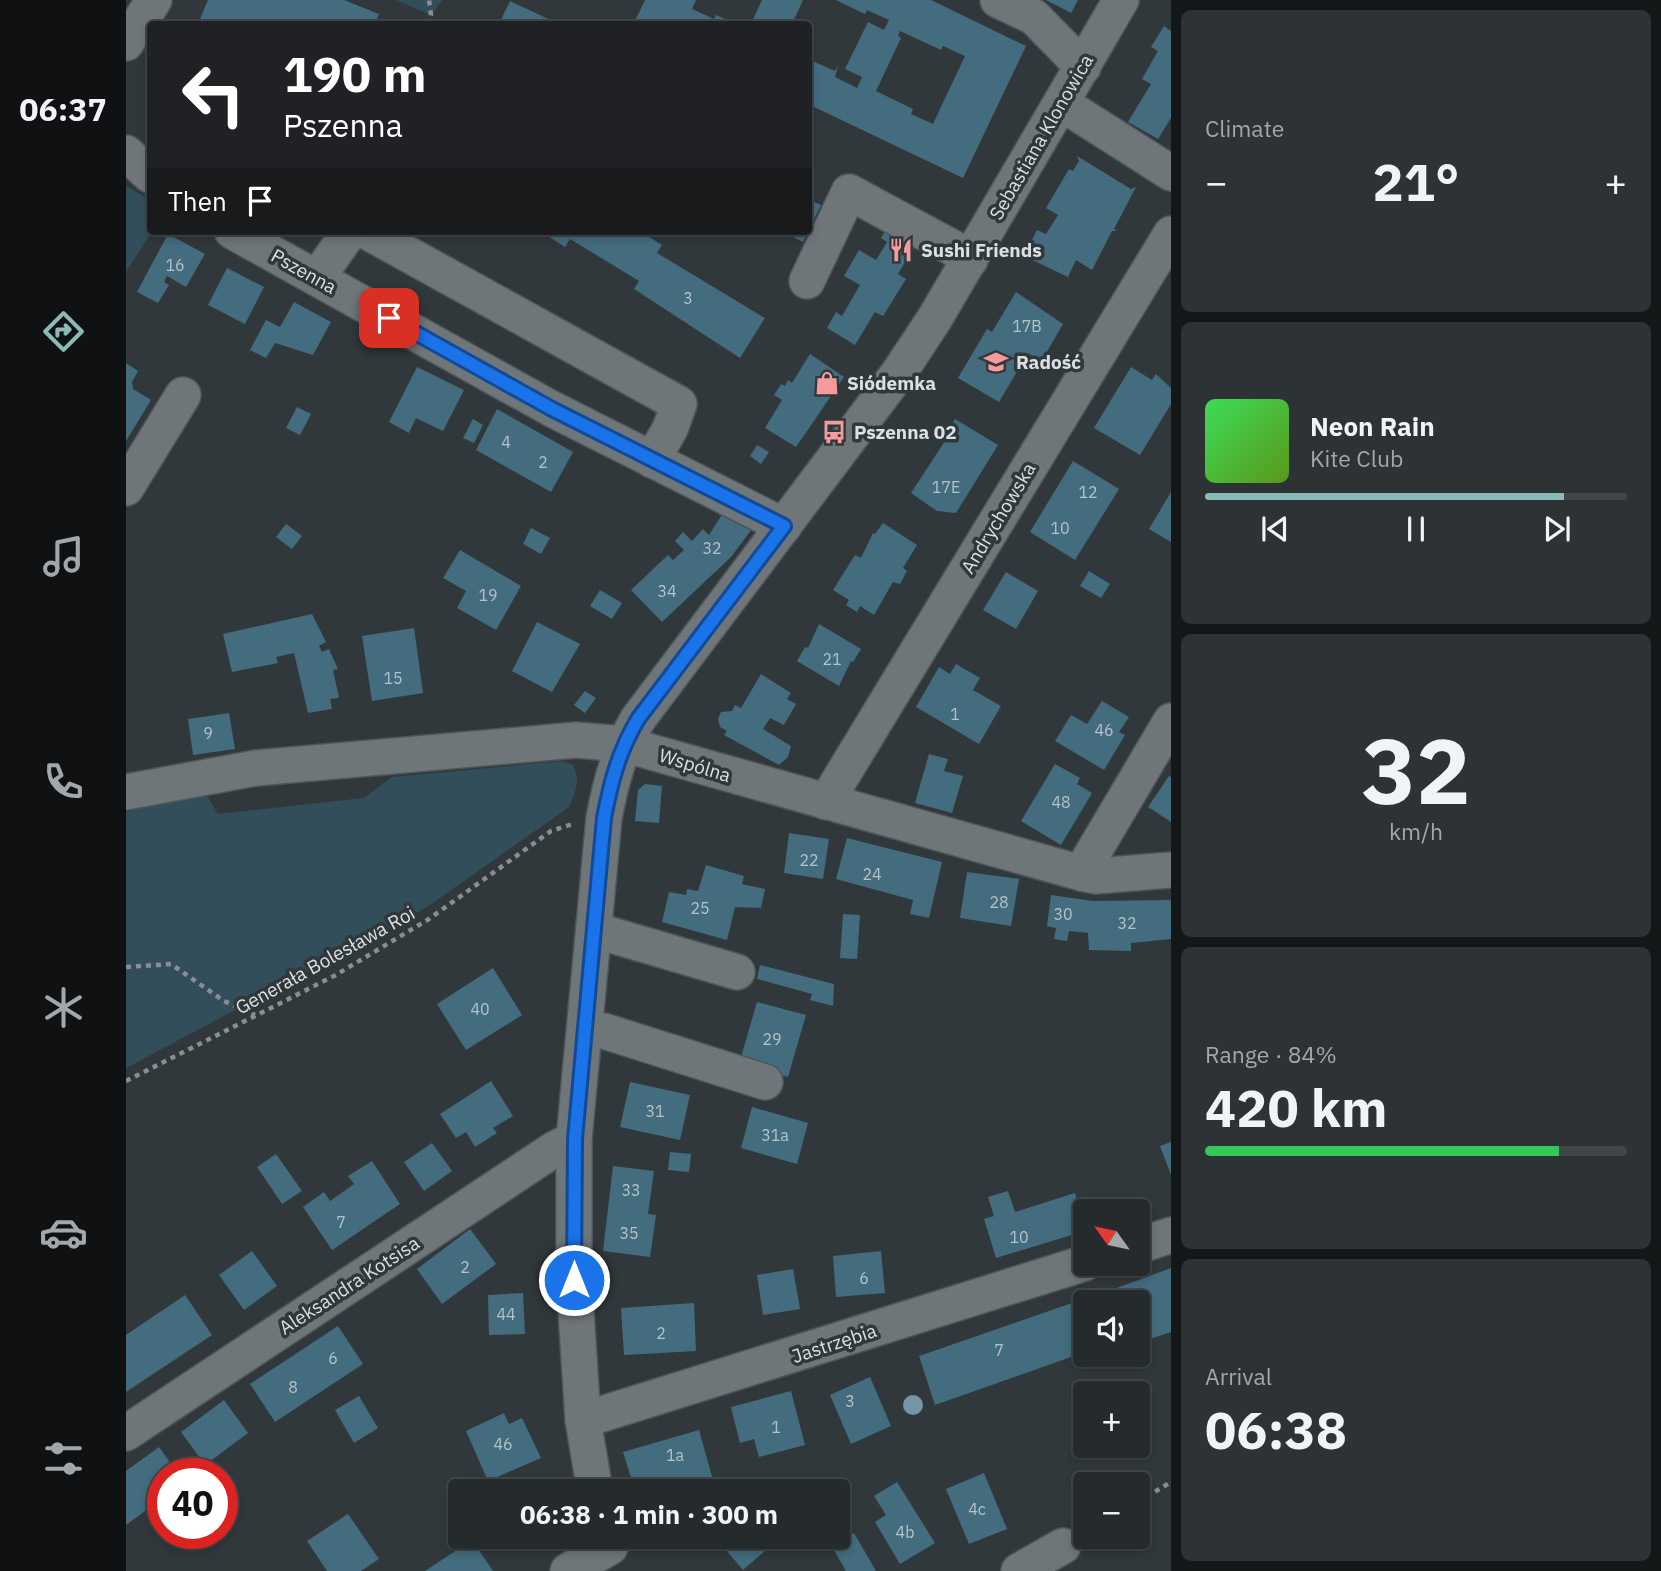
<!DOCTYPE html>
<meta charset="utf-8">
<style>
:root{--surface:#252a2c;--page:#2d3234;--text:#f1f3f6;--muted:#a3a7a9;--line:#424648;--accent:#8bbbb9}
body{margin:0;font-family:"IBM Plex Sans",sans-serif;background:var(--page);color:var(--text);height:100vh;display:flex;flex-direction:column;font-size:26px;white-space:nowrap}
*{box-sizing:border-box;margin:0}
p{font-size:23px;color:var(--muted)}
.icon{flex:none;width:38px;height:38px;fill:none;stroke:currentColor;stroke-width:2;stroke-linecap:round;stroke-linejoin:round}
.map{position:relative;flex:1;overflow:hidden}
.details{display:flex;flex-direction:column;gap:10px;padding:10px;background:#141718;width:490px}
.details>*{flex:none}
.guide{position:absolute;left:21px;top:21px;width:665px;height:214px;border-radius:7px;box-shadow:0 4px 10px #0003,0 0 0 2px var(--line);background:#202124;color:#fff;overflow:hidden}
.needle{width:46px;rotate:303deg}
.buttons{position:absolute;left:947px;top:1199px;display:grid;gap:14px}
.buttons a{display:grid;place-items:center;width:77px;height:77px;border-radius:7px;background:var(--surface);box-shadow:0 4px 10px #0003,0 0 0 2px var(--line);font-size:35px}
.speed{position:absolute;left:21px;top:1458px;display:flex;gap:14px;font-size:35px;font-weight:700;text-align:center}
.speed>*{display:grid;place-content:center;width:91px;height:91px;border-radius:50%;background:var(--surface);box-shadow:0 4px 10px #0003,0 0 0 2px var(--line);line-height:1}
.speed .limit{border:10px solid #d22;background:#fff;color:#111}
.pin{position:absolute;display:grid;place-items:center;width:60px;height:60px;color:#fff;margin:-30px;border-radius:14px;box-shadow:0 4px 10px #0006}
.me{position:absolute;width:77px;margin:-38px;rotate:0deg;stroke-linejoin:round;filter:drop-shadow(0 0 5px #0008)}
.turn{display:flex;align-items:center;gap:24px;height:147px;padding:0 21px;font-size:32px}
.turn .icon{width:91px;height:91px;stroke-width:2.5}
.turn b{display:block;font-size:49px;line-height:60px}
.then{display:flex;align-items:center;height:66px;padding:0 21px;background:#0003;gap:14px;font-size:26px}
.big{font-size:52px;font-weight:700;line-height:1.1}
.details .card{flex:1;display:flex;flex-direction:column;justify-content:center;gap:10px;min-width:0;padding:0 24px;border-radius:10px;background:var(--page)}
.details .dial{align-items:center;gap:0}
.dial b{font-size:91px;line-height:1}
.song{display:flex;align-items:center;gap:21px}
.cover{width:84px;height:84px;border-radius:10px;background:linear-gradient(135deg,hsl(130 70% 55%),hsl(90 70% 35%))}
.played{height:7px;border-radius:4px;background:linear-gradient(90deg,var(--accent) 85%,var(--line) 85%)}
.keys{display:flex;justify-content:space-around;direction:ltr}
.heat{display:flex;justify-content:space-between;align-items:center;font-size:38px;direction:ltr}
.charge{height:10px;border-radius:5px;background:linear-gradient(90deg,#34c759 84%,var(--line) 0)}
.trip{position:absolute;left:322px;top:1479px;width:402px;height:70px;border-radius:7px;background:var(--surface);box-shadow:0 4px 10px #0003,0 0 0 2px var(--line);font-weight:700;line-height:70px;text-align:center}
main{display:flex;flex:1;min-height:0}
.menu{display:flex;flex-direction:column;width:126px;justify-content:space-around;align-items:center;background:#0f1112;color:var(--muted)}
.menu .icon{width:49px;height:49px}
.menu .active{color:var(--accent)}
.menu b{font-size:32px;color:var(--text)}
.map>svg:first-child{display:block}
.green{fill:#334e5b}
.building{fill:#436c7e;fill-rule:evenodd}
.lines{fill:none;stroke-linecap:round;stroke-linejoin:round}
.minor-casing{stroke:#4f5558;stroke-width:38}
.path{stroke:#888e91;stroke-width:4.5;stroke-dasharray:5 5;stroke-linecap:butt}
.minor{stroke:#6f767a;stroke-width:35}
.tree{fill:#7496a6}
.route-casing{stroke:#114b97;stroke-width:18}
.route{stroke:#1a73e8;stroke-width:12}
.labels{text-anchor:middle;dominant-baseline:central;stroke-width:7;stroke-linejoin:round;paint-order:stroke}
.number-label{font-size:16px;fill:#b5c3c9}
.street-label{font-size:19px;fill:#dbe0e2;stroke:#31383b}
.poi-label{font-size:19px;font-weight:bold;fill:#dbe0e2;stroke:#31383b;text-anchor:start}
</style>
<main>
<nav class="menu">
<b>06:37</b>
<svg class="icon active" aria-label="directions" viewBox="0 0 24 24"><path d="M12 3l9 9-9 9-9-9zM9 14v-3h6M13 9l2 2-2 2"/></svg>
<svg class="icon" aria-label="music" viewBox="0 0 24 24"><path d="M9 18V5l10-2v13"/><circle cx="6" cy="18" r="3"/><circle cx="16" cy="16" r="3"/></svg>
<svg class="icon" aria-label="phone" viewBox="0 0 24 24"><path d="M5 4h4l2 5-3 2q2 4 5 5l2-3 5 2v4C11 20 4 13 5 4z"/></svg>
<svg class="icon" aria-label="climate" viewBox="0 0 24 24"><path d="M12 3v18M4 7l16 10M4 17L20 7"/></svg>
<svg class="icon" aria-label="car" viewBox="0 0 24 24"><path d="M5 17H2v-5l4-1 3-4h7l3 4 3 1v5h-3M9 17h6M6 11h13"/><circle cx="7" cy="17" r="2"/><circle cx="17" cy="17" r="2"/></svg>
<svg class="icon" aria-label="filters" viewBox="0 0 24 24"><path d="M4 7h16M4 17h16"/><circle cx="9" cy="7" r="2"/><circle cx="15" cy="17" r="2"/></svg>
</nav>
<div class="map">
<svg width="1045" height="1571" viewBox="0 0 1045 1571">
<rect width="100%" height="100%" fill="#31383b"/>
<g class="green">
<polygon points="270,0 316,0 305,15"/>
<polygon points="0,186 24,200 26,231 0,272"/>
<path d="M436,761l11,4c8,14 2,29 -4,42l-139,98 -94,56 -65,30 -145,77v-256l79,-20 13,22 146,-16 28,-21z"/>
</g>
<g class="building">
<polygon points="82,0 218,0 253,14 249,24 72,24"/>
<polygon points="519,0 570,0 566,9 588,19 590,15 611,24 516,24 509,21"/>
<polygon points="636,0 677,0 666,24 625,24"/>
<path d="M710,0h95l95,46 -63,132 -155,-74v-45l27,12 3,-5 -3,11 22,11 5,-11 -17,-8 23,-47 16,8 5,-10 -22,-10 -2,4zM774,31l41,19 2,-4 22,10 -32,68 -22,-10 2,-5 -37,-18 25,-53 -3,-2z"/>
<polygon points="920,0 952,0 945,13"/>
<polygon points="384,1 433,24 373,24"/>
<polygon points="1038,26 1045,31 1045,118 1032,139 1002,122 1025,84 1016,79 1032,51 1025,47"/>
<polygon points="951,156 1005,189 1010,187 988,229 991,231 986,231 966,270 950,260 942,277 898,256 911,230 920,234 932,215 920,208 943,169 947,171 953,161"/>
<polygon points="682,199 695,205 677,242 655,231 682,231"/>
<polygon points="764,223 792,240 772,274 780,279 757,316 749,312 729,345 701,328 710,312 716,316 734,285 718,276 733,250 750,260 761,242 755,238"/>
<polygon points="414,231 514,231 536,245 531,253 639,318 614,358 508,289 513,281 444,239 439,247"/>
<polygon points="42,234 79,254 60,287 41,276 38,282 43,285 32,303 11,292"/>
<polygon points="101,268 138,287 119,324 82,305"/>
<polygon points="890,292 937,324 915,362 902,353 873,402 832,378 861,329 866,332"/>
<polygon points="168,302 205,322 187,355 149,343 140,358 124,350 140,320 154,327"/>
<polygon points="684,354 718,377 670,447 639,428 656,400 648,395 655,384 659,386 662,380 666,383"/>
<polygon points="0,363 12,371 6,382 7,389 25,400 0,441"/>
<polygon points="291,367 338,390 317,431 290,418 283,433 263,422"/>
<polygon points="1005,367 1026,380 1030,374 1045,388 1045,404 1014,455 968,428"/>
<polygon points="171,407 185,414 174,435 160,428"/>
<polygon points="371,409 447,452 425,492 350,450"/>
<polygon points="347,419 357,425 348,443 337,438"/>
<polygon points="829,419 872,445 830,513 811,511 785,493 819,441 817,439"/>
<polygon points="631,445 643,452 635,464 624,456"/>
<polygon points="947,461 993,489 949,560 904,532"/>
<polygon points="1045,492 1045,542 1023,529"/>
<polygon points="597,513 626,529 605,557 536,622 505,590 542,555 547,560 558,550 549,541 557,532 566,541 577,529 583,535"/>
<polygon points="757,523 791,545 777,568 781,571 774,584 767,582 748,615 734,606 731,612 720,605 723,600 707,590 729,555 735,558 747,533 749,534"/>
<polygon points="160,524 176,536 166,549 150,537"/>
<polygon points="405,528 424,538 415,554 397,544"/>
<polygon points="334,550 395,586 370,630 331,608 340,591 317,578"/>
<polygon points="963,571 984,584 975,598 954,586"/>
<polygon points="880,572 912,591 890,629 857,610"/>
<polygon points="474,590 496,603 486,619 464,606"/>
<polygon points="186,614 200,642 193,646 196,652 203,649 212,669 207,670 213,698 204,699 206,709 182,713 168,653 150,657 152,663 106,672 97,634"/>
<polygon points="411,622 454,644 426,692 386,671"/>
<polygon points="693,624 735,649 727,662 725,661 713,686 671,661 679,647 682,648"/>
<polygon points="288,628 297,693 246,701 236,636"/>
<polygon points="830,664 854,678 847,690 875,706 853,744 790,707 813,667 824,674"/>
<polygon points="635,674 665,693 661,699 670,704 658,725 644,718 637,729 665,746 662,757 653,765 598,735 601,731 594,727 592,719 595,712 606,711 609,705 615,708"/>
<polygon points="459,691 470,698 459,713 448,705"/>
<polygon points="976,701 1003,717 993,732 999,735 978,770 929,741 945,715 961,724"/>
<polygon points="103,713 109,749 67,755 62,719"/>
<polygon points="803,754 822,759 818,771 837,776 826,813 789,803"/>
<polygon points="929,764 954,778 951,784 966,793 935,845 895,821"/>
<polygon points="1043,776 1045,777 1045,822 1022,807"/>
<polygon points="519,784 536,786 533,823 509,821 512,790"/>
<polygon points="663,833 703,839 697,879 658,873"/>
<polygon points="721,838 816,862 803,918 784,914 787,900 710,879"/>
<polygon points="580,865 618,876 616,884 639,889 635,908 609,907 601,940 536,922 543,892 560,895 561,889 572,891"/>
<polygon points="841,872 893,879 885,926 834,918"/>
<polygon points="925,895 967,901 1045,900 1045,939 1005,943 1005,951 963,950 962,933 943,931 941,941 928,939 930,928 921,926"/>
<polygon points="717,914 734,915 731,959 714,958"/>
<polygon points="634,965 708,984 707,1006 684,1000 686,994 631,979"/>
<polygon points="367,968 396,1015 340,1050 311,1004"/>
<polygon points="631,1002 680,1015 662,1077 613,1064"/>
<polygon points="365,1081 387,1116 367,1128 371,1133 349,1147 340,1132 330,1138 314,1114"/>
<polygon points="504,1082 564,1095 554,1140 494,1127"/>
<polygon points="626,1107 682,1123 671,1164 615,1148"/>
<polygon points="1045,1142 1045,1175 1034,1146"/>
<polygon points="306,1143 326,1171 298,1191 278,1162"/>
<polygon points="544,1152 565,1154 563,1172 542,1170"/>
<polygon points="150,1154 176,1191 156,1204 131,1167"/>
<polygon points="246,1161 274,1204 206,1250 177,1207 198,1192 204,1201 228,1184 222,1176"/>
<polygon points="487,1166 528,1171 522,1214 530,1215 524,1257 477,1251"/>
<polygon points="882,1191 889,1212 949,1193 959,1231 870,1258 858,1219 868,1216 862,1197"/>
<polygon points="344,1229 370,1264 316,1304 291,1269"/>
<polygon points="126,1251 151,1286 118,1310 93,1275"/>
<polygon points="755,1251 759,1293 710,1297 707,1256"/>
<polygon points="1045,1268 1045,1332 1012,1343 1012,1302 980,1302 977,1293"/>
<polygon points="667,1269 674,1309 637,1315 631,1275"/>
<polygon points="397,1293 399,1334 363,1335 362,1295"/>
<polygon points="59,1295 86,1335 0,1392 0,1335"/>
<polygon points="568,1303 570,1351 498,1355 495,1308"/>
<polygon points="946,1303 959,1341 959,1352 809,1405 793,1356"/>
<polygon points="212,1326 237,1364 149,1422 124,1384"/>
<polygon points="744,1377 765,1426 725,1444 704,1395"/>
<polygon points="665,1391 679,1445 633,1457 628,1439 614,1443 605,1407"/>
<polygon points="233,1396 252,1428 228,1443 209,1410"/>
<polygon points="98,1400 122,1433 79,1465 55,1432"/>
<polygon points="378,1413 383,1424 396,1418 415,1458 362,1481 340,1431"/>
<polygon points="573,1430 589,1487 574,1491 533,1491 532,1487 509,1491 497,1452"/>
<polygon points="33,1447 52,1474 37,1474 37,1498 0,1525 0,1471"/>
<polygon points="858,1473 881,1529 843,1544 820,1489"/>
<polygon points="771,1482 809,1543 774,1564 749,1522 760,1515 748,1496"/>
<polygon points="222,1514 253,1559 235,1571 201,1571 181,1541"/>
<polygon points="728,1533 750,1571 720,1571 705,1545"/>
<polygon points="588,1536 652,1536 654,1538 617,1570"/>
<polygon points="346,1540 367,1571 299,1571"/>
</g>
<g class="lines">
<g class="minor-casing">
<g id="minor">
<polyline points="872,0 908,17 957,67"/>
<polyline points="0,43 28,0"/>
<polyline points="935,103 1045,173"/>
<polyline points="0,153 24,175"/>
<polyline points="106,231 426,409 658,526"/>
<polyline points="240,231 553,404 544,429 526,460"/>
<polyline points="191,278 224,231"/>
<polyline points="681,281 723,192 827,248 844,260"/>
<polyline points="0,488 57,395"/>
<polyline points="0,792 130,768 450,740 497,744 955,873 970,876 1045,870"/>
<polyline points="700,802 1045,234"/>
<polyline points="955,873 1045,721"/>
<polyline points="468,930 611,972"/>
<polyline points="459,1030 478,1031 639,1082"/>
<polyline points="1012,1246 1045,1235"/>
<polyline points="457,1420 959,1263"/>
<polyline points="0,1433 427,1150 448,1139"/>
<path d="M469,1491l-12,-71 -9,-140v-141l30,-321c7,-37 15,-67 34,-99l262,-348 35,-53 186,-318"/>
<polyline points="442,1571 484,1547"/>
<polyline points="893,1571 937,1546"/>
</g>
</g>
<g class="path">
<polyline points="300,24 305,15 303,0"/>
<polyline points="0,967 45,964 98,1001 129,1015"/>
<polyline points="0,1081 208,976 303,919 425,831 447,824"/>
<polyline points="1012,1502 1045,1482"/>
</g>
<use href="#minor" class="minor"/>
</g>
<circle class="tree" cx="787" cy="1405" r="10"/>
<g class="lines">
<g class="route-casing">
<path id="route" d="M263,318l163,91 232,117 -146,193c-19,32 -27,62 -34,99l-29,321 -1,141"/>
</g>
<use href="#route" class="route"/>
</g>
<defs>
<g id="restaurant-bare" transform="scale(1.89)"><path d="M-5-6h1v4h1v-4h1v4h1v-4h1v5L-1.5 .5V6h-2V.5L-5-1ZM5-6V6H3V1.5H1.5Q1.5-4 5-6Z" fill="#f59b9d" stroke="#31383b" stroke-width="2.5" paint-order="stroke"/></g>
<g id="school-bare" transform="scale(1.89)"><path d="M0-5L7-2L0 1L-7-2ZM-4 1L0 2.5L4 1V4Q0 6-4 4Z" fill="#f59b9d" stroke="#31383b" stroke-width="2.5" paint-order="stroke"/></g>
<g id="shop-bare" transform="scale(1.89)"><path d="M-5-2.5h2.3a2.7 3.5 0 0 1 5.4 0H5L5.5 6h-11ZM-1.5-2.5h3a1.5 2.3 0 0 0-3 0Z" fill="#f59b9d" stroke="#31383b" stroke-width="2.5" paint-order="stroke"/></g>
<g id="bus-bare" transform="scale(1.89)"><path d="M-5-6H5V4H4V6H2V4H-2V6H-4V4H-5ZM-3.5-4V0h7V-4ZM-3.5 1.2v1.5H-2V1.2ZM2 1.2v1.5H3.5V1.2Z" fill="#f59b9d" stroke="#31383b" stroke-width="2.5" paint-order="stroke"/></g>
</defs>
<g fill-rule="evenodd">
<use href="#restaurant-bare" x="775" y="250"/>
<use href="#school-bare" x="870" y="362"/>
<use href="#shop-bare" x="701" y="383"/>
<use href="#bus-bare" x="708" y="432"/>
</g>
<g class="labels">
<g class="number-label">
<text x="49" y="265">16</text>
<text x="562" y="298">3</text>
<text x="901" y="326">17B</text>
<text x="380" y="442">4</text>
<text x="417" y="462">2</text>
<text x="820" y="487">17E</text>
<text x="962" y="492">12</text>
<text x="934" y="528">10</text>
<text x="586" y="548">32</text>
<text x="541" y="591">34</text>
<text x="362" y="595">19</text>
<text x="706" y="659">21</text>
<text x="267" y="678">15</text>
<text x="829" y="714">1</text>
<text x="978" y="730">46</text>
<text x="82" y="733">9</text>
<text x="935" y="802">48</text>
<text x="683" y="860">22</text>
<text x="746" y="874">24</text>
<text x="873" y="902">28</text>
<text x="574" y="908">25</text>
<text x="937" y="914">30</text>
<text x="1001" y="923">32</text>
<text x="354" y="1009">40</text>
<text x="646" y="1039">29</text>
<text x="529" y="1111">31</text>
<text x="649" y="1135">31a</text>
<text x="505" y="1190">33</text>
<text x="215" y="1222">7</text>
<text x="503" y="1233">35</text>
<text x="893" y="1237">10</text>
<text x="339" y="1267">2</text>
<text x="738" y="1278">6</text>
<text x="380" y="1314">44</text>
<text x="535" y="1333">2</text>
<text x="873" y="1350">7</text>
<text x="207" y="1358">6</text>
<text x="167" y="1387">8</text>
<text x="724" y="1401">3</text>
<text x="650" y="1427">1</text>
<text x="377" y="1444">46</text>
<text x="549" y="1455">1a</text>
<text x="851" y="1509">4c</text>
<text x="779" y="1532">4b</text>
</g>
<g class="street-label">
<text transform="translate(915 137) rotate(-60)">Sebastiana Klonowica</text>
<text transform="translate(178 271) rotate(29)">Pszenna</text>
<text transform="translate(872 518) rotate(-59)">Andrychowska</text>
<text transform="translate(569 765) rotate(17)">Wspólna</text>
<text transform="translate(199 960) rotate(-29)">Generała Bolesława Roi</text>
<text transform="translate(223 1285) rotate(-33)">Aleksandra Kotsisa</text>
<text transform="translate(708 1343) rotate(-18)">Jastrzębia</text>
</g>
<g class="poi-label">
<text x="795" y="250">Sushi Friends</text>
<text x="890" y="362">Radość</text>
<text x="721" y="383">Siódemka</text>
<text x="728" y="432">Pszenna 02</text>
</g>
</g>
</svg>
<div class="buttons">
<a><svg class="needle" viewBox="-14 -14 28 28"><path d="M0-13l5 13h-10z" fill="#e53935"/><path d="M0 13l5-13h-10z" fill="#a3a7a9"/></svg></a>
<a><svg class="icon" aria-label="sound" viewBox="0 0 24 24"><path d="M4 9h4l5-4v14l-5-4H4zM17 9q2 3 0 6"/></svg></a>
<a>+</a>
<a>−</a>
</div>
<div class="speed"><div class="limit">40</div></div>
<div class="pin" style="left:263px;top:318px;background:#d93025"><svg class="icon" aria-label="arrive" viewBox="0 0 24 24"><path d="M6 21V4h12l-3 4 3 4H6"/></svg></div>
<svg class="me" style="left:448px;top:1280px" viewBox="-20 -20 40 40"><circle r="17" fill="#1a73e8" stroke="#fff" stroke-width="3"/><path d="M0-11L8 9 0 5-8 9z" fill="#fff"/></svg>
<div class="trip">06:38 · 1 min · 300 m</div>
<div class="guide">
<div class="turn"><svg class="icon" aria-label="left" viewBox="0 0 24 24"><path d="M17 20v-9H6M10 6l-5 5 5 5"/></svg><div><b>190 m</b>Pszenna</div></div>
<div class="then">Then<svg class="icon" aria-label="arrive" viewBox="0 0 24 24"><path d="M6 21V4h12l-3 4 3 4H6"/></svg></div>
</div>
</div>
<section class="details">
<div class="card"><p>Climate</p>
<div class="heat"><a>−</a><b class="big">21°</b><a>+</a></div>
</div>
<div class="card">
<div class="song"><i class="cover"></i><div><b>Neon Rain</b><p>Kite Club</p></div></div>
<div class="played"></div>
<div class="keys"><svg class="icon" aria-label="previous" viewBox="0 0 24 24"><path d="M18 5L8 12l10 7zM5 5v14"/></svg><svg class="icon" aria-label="pause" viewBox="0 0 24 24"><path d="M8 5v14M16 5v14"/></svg><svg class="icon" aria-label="next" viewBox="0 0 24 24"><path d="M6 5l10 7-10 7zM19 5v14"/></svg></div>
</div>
<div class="card dial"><b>32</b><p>km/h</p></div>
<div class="card"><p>Range · 84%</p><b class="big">420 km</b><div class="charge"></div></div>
<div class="card"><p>Arrival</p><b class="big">06:38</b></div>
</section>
</main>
